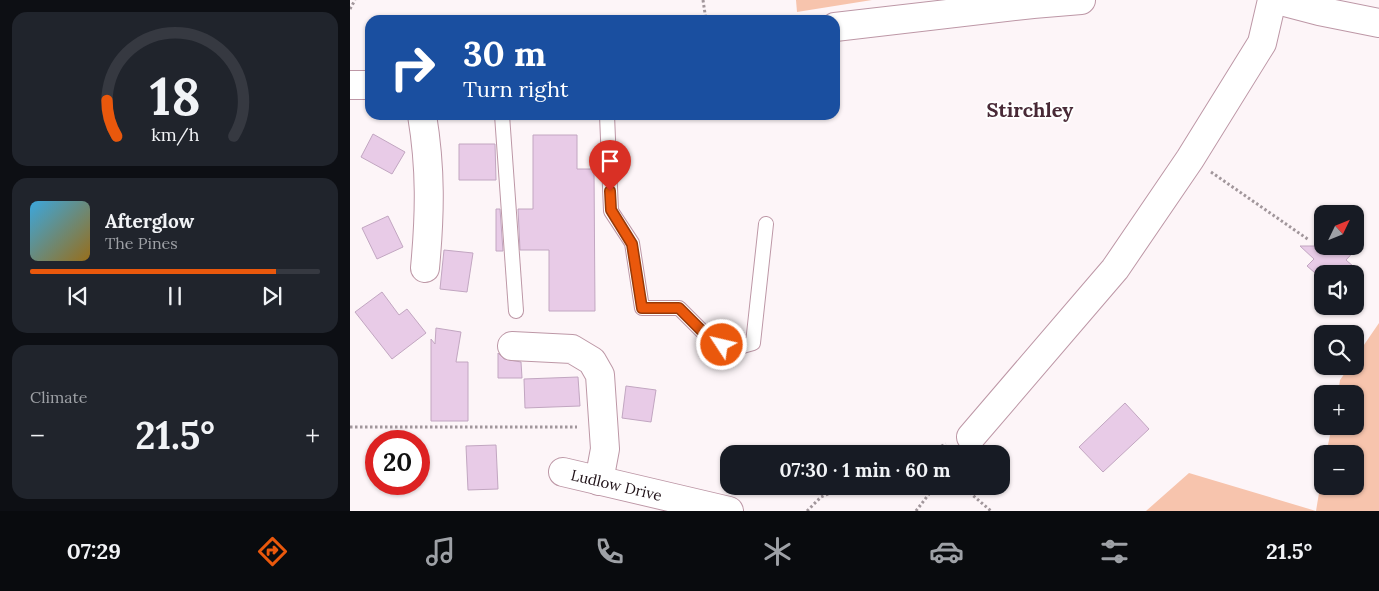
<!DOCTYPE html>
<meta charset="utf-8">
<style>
:root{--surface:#171b24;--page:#20242c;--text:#f1f3f6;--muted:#9ea1a6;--line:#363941;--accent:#ea580c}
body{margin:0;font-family:Lora,serif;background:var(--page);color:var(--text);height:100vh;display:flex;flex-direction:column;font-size:19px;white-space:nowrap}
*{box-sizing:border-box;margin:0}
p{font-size:16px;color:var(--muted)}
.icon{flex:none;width:28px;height:28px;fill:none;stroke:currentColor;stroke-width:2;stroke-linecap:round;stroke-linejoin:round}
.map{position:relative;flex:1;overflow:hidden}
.drawer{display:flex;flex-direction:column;gap:12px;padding:12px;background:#0d0f14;width:350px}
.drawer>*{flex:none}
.banner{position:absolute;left:15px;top:15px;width:475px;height:105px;border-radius:15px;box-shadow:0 1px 4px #0004;background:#1a4fa0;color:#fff;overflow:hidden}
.needle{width:32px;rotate:47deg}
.tools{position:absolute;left:964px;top:205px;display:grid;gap:10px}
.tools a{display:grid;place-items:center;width:50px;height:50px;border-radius:10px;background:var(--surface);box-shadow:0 1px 4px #0004;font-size:25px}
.speed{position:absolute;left:15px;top:430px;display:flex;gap:10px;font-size:25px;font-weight:700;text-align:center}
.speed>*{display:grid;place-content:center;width:65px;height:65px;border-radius:50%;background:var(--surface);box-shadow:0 1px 4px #0004;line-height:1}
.speed .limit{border:8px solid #d22;background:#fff;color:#111}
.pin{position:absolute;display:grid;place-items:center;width:42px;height:42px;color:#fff;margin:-51px -21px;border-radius:50% 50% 50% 0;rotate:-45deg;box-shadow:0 0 5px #0007}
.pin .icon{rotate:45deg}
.me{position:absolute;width:55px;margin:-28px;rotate:305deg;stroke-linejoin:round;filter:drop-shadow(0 0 4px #0008)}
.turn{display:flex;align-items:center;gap:18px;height:105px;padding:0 15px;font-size:22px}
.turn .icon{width:65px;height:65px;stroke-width:2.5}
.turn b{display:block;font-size:35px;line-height:42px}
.big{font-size:38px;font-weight:800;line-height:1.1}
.drawer .widget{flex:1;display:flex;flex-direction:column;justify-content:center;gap:8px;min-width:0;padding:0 18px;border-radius:15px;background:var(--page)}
.drawer .dial{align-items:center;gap:0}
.dial svg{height:130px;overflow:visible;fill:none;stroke:var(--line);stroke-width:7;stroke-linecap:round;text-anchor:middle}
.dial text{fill:var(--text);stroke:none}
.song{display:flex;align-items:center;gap:15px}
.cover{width:60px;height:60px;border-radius:8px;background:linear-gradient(135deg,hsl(200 70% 55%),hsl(40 70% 35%))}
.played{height:5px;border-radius:2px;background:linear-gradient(90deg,var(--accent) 85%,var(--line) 85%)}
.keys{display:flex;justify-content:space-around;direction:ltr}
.heat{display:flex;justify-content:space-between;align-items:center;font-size:28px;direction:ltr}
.trip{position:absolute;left:370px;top:445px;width:290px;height:50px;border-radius:15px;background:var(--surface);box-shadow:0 1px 4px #0004;font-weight:800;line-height:50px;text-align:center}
.tabs{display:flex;height:80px;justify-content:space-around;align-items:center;background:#090b0e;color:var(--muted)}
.tabs .icon{width:35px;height:35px}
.tabs .on{color:var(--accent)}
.tabs b{font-size:22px;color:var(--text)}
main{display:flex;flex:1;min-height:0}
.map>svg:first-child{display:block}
.green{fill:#f7c4ad}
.building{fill:#e8cbe7;stroke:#c2a6c1}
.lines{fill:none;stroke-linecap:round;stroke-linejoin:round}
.lane-casing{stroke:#bd97a6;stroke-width:16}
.street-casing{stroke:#bd97a6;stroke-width:30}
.path{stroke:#a1969b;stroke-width:3;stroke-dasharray:2.5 2.5;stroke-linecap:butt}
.lane{stroke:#fff;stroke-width:14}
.street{stroke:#fff;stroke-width:28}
.route-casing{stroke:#983908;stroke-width:12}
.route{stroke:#ea580c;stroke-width:9}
.labels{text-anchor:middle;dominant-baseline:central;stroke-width:4;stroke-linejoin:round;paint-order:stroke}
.street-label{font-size:15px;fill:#1f1117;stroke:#fff}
.district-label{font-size:20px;font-weight:bold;fill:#492a37;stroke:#fff}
</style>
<main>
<section class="drawer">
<div class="widget dial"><svg viewBox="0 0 100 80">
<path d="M14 69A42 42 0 1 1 86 69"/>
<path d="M14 69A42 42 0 0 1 8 47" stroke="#ea580c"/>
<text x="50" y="56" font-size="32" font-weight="700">18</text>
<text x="50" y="72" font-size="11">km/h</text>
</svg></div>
<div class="widget">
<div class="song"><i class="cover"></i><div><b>Afterglow</b><p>The Pines</p></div></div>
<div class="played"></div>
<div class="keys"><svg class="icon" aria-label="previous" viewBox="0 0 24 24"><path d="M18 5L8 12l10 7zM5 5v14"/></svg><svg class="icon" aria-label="pause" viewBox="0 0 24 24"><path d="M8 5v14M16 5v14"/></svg><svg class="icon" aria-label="next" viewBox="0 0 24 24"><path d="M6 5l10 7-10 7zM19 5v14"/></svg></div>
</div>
<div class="widget"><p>Climate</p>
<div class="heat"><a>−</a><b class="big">21.5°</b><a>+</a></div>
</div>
</section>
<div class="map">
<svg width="1029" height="511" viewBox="0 0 1029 511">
<rect width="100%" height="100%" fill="#fdf5f8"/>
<g class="green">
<polygon points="446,0 522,0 447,12"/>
<polygon points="1029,323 1029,511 796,511 839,473 966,511 972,475 972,486 1005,486 1005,454 976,454 982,426 1005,426 1005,394 988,394 990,380 1000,366 1005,366 1005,358"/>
</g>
<g class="building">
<polygon points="23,134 55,152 42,174 11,157"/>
<polygon points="183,135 227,135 227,169 244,169 245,311 199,311 199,250 170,250 168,209 183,209"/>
<polygon points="109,144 145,144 146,180 109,180"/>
<polygon points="146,209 150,209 153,251 146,251"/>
<polygon points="38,216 53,247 27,259 12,228"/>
<polygon points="950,246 1009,246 996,260 1011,273 1005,280 1005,274 972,274 972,279 957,266 964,259"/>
<polygon points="94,250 123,253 117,292 90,289"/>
<polygon points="32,292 49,315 57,309 76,333 42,359 5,312"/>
<polygon points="86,328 111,332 106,362 118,362 118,421 81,421 81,339 85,344"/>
<polygon points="148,353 154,359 171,362 172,378 148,378"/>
<polygon points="228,377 230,406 175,408 174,379"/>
<polygon points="276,386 306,390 301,422 272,418"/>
<polygon points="775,403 799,429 753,472 729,447"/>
<polygon points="146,445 148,489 118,490 116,446"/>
</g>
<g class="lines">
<g class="lane-casing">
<g id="lane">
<polyline points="152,115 166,311"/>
<polyline points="257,115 261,211 282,243 292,308 329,308 362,341 382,349 403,343 416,224"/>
</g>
</g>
<g class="street-casing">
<g id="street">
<polyline points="927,0 969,11 1029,23"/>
<polyline points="485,27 683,4 731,0"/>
<polyline points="0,85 20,85"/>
<path d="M72,115c9,54 8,99 3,153"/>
<polyline points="162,346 222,349 242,361 250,375 255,449 249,481"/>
<polyline points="621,437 765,269 840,159 912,43 922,0"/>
<path id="s1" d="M213,472l166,39"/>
</g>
</g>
<g class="path">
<polyline points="353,0 356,20"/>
<polyline points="0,9 5,0"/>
<polyline points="861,172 959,240"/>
<polyline points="0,427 227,427"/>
<polyline points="573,454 596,444"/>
<polyline points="612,486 641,511"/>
<polyline points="457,511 471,497 497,486"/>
<polyline points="566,511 585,486"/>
</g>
<use href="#lane" class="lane"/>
<use href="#street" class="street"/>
</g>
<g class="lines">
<g class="route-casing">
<polyline id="route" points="260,191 261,210 282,244 292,308 329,308 362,341 372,345"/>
</g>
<use href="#route" class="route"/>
</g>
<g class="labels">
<g class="street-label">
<text stroke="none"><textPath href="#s1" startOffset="55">Ludlow Drive</textPath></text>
</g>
<g class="district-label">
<text x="680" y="109">Stirchley</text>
</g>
</g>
</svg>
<div class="tools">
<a><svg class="needle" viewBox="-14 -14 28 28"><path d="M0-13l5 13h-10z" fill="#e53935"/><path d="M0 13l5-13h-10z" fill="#9ea1a6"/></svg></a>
<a><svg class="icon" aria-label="sound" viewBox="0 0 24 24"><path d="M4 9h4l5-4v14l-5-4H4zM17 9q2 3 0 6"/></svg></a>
<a><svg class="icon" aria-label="search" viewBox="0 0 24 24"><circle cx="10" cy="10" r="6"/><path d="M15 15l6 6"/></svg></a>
<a>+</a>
<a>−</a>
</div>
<div class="speed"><div class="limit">20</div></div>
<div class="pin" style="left:260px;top:191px;background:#d93025"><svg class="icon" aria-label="arrive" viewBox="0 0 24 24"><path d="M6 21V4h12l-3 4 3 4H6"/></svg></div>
<svg class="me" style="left:372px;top:345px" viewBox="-20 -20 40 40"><circle r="17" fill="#ea580c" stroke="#fff" stroke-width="3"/><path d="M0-11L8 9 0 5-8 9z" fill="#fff"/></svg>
<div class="trip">07:30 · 1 min · 60 m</div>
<div class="banner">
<div class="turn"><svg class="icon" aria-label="right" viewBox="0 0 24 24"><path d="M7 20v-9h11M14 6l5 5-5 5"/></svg><div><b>30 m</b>Turn right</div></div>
</div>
</div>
</main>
<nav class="tabs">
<b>07:29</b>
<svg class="icon on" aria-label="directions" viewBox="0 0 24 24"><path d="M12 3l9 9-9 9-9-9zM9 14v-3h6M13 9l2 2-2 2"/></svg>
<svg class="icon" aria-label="music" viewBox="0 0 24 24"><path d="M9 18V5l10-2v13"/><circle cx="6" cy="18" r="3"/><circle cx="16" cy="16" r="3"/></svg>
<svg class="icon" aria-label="phone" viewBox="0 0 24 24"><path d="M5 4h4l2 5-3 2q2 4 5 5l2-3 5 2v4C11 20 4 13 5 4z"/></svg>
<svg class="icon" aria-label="climate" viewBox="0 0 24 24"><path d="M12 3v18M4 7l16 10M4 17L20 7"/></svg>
<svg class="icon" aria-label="car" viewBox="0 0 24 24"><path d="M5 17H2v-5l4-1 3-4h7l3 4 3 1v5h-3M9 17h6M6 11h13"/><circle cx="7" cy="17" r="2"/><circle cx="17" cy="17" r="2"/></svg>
<svg class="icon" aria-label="filters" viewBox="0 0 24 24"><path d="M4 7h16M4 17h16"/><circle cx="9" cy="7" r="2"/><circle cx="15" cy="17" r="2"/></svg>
<b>21.5°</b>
</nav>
